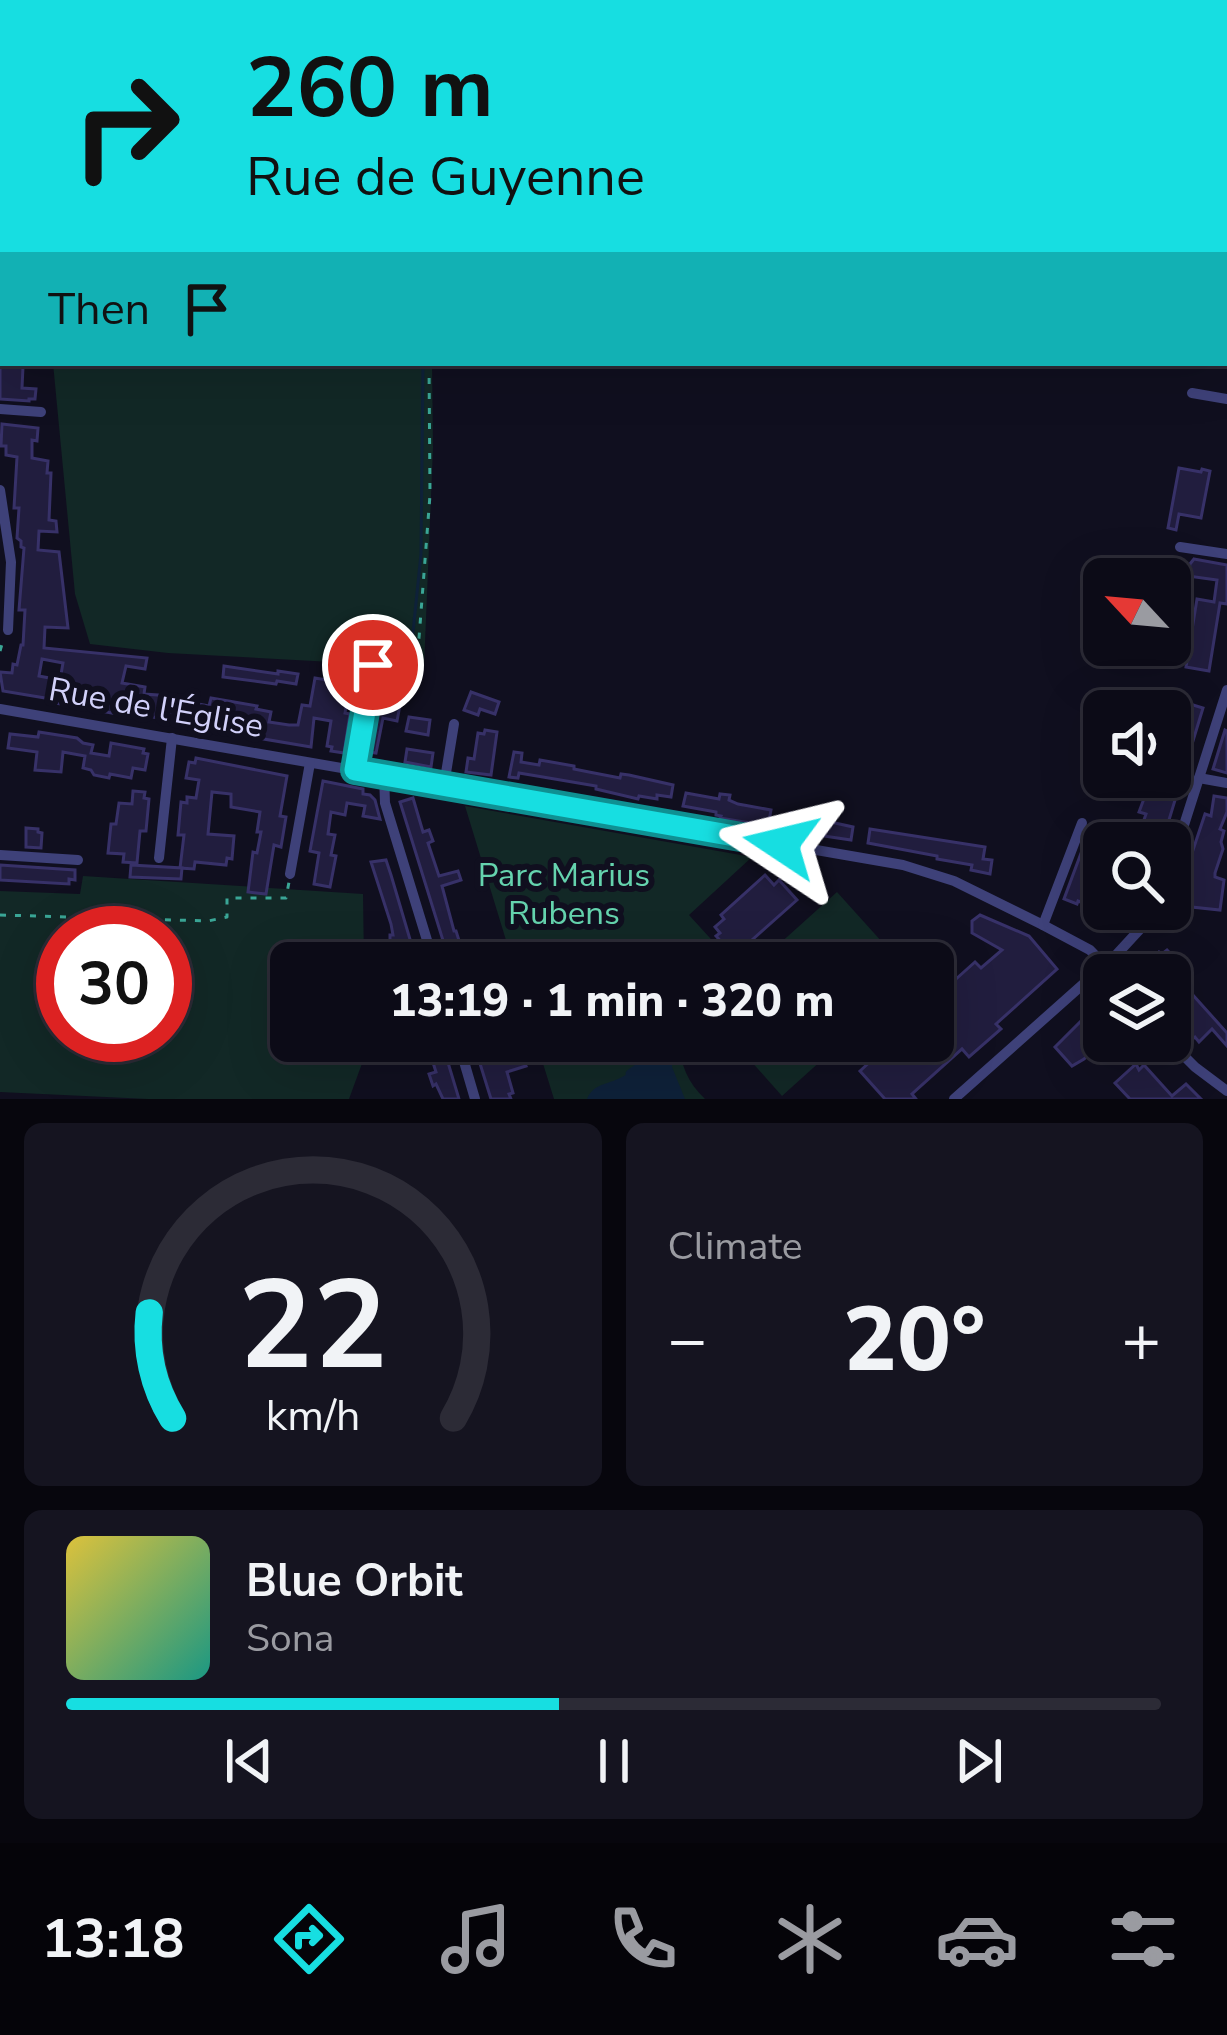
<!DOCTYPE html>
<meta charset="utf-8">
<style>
:root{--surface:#0c0b17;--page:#151420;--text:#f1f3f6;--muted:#9a9ba1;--line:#2c2b36;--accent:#17dee1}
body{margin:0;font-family:"Nunito Sans",sans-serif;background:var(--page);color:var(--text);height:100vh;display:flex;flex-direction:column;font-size:45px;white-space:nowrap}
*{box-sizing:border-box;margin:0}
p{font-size:39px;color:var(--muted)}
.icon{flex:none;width:66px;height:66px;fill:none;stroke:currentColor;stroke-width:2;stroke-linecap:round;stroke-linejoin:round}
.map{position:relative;height:1099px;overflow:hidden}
.sheet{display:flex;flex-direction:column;gap:24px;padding:24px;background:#07060d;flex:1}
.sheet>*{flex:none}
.guide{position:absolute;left:0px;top:0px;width:1227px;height:366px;box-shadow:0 12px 48px #0002,0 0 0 3px var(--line);background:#17dee1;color:#111;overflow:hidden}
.needle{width:78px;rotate:296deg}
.buttons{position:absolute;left:1083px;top:558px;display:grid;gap:24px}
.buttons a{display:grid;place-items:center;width:108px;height:108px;border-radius:18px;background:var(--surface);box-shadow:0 12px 48px #0002,0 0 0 3px var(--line);font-size:60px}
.speed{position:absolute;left:36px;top:906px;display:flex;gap:24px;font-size:60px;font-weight:700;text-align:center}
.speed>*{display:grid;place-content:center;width:156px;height:156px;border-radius:50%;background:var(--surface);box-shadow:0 12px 48px #0002,0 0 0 3px var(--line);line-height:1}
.speed .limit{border:18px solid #d22;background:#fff;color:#111}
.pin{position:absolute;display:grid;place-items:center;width:102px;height:102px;color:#fff;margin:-51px;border:6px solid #fff;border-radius:50%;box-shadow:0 3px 12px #0007}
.me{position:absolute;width:132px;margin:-66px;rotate:280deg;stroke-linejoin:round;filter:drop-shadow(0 0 9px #0008)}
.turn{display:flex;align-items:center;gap:42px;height:252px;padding:0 48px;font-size:54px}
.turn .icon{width:156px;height:156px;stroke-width:2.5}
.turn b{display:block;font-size:84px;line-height:102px}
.then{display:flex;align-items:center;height:114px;padding:0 48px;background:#0003;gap:24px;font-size:45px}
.big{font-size:90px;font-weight:800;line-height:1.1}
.sheet .tile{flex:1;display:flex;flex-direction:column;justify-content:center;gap:18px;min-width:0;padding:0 42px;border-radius:18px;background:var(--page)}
.sheet .dial{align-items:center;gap:0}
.dial svg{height:312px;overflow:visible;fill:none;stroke:var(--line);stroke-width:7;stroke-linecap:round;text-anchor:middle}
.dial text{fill:var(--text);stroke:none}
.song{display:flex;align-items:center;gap:36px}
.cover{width:144px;height:144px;border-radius:18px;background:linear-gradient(135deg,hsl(50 70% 55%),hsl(170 70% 35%))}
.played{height:12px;border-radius:6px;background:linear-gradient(90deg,var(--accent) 45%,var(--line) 45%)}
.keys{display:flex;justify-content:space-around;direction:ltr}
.heat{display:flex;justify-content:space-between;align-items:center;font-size:66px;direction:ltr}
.sheet .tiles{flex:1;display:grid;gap:24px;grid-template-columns:1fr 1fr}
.tile:last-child{grid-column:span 2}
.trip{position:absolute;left:270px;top:942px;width:684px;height:120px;border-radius:18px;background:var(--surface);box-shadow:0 12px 48px #0002,0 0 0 3px var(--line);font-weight:800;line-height:120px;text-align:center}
.menu{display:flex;height:192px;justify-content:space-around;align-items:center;background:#050409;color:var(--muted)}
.menu .icon{width:84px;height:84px}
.menu .current{color:var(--accent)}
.menu b{font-size:54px;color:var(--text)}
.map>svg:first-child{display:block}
.green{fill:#122826;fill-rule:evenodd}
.water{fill:#0e2139}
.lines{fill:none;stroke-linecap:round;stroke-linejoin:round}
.stream{stroke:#0e2139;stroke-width:3}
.building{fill:#211d3e;stroke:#373168;stroke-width:3;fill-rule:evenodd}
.path{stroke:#3aa696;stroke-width:3;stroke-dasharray:6 9;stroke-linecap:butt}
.minor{stroke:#3e4179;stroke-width:10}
.route-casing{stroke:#0f9092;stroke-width:30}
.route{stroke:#17dee1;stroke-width:21}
.labels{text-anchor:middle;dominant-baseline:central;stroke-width:12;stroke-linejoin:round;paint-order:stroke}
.street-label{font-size:33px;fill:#d2d1fa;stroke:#100f1f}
.park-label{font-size:33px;fill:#65d3ae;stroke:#100f1f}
</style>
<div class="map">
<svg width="1227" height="1099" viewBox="0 0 1227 1099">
<rect width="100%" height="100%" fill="#100f1f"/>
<g class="green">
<polygon points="0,0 440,0 440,3 3,3 3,187 0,186"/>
<polygon points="53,363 432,363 433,448 424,667 168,653 90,644 75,594"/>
<polygon points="465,806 752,857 689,915 730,960 726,963 513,963"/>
<path d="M83,876l280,18 1,69h-73v78h73v17l-15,41h-201l-148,-7v-201l80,3zM63,933h102v102h-102z"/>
<polygon points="837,892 901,963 758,963"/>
<path d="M536,1041h143c1,23 9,42 26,58h-151z"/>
<polygon points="733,1041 843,1041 782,1096"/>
</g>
<path class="water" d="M669,1041l3,7v19l13,32h-98c6,-14 17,-14 31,-20 16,-7 0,-3 14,-12 17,-12 15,-8 29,-25z"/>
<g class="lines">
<g class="stream">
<polyline points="441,0 441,3"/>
<polyline points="411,652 421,554 423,363"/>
</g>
</g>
<g class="building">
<polygon points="0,363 20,363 20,366 23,367 22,388 36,389 35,399 29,399 29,401 0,399"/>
<path d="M2,424l36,4 -1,13 -5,-1v18l16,3 -1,12h4l-2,47 7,1 1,11 -18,-1 -1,19 21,2 9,76 -23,-1 -1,21 103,10 -2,11 -19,-3 -4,17 23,4 -1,7 29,2 10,1 -1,4 27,5 2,-8 46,8 -1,3 15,3 -2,10 20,3h9l4,-20 8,1 5,-28 35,6 -5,29 5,1 -6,39 -13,-2 1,-4 -5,-1 4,-25 -17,-3 -3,29 -83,-14 1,-3 -76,-13 -36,-6v3l-67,-12 1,-3 -48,-8 -3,-19 12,1 1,-9 4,1 4,-20h2l2,-35h-6l5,-62 -3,-1v-6l-4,-3 2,-30h-5l3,-51 -11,-2v-9h-5zM42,659l21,4 -3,17 -21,-4z"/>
<polygon points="1179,468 1201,472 1202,469 1210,471 1201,518 1179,514 1176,530 1168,528"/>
<polygon points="1194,559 1227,565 1227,604 1220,603 1209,671 1186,667 1197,599 1214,602 1217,580 1188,576 1190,564"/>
<polygon points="224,666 278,674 278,671 298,674 296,684 277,681 276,684 223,677"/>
<polygon points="380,682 388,684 386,697 401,700 397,721 383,718 376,753 368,752"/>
<polygon points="471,692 499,702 495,714 480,709 478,715 464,710"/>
<polygon points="1180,701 1203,708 1162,843 1142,843 1137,840 1146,814 1139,812 1145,796 1143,795 1148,779 1154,781 1155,777 1170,777 1170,705 1178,707"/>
<polygon points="409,717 430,720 428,735 406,731"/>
<polygon points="485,730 497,732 491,775 466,772 468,758 474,759 478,733 484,734"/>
<polygon points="1225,730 1227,731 1227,773 1213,769"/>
<polygon points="39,732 77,738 83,743 93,745 91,753 109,756 111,743 144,749 143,753 148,754 145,770 133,768 131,778 110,774 109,778 94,775 91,770 83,768 85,756 63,752 61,772 35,770 37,752 8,748 10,734 38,737"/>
<polygon points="407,749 433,753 431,767 405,762"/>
<polygon points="514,752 522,753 521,762 539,765 540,760 574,766 574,769 589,772 620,778 621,774 629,775 673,785 671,797 657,795 657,799 639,796 638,799 596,789 596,786 537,776 519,773 518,778 509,777"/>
<polygon points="196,758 287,776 280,816 286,817 281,847 274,845 266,894 248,892 253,852 257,853 261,832 257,832 260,812 231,807 231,794 212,792 208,834 234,836 232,859 227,858 226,865 195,862 194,869 180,868 184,835 178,835 181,802 187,803 187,797 196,798 199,780 186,778 189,762 195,763"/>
<polygon points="323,781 363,789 363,794 370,795 375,800 380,819 363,816 365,806 347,803 345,815 331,812 328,834 335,835 331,855 336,856 330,887 314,884 319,853 310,851"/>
<polygon points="133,791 145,792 144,798 149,799 146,831 140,831 137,863 123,862 124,854 108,853 111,824 116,824 119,803 132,804"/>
<polygon points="686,793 719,799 720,794 730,795 729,800 738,804 771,810 768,826 720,818 721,816 716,815 716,812 683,806"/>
<polygon points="1214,796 1227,798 1227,812 1220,829 1224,831 1221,842 1223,849 1215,873 1215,877 1224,880 1220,910 1191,907 1190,914 1172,912 1176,879 1186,851 1192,853 1205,814 1211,816"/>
<polygon points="413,798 423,832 429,830 433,841 428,843 439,876 458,871 461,880 442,886 454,931 456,931 463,953 467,952 470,963 450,963 400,802"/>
<polygon points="790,813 853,827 851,840 824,836 825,831 787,825"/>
<polygon points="26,828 38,829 38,832 42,833 41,848 26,847"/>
<polygon points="870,829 985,847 983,859 992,860 990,874 971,870 972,865 937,859 937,856 868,843"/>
<polygon points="1090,829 1106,834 1091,876 1104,882 1104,911 1078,901 1077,904 1064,899"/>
<polygon points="386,860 391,875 417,963 395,963 390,945 390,935 393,935 391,924 371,862"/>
<polygon points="0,865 75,870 75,880 69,879 69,884 0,880"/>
<polygon points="131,865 182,868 181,879 130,877"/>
<polygon points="765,875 774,885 779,880 797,900 734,956 716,936 720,933 715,927 724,919 721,915"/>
<polygon points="980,915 1029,936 1057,969 996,1024 1001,1029 969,1057 962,1049 912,1094 916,1099 885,1099 860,1071 886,1047 889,1050 899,1041 933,1041 933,988 950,973 956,979 975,962 981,968 1002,950 972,933 972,921"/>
<polygon points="1167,950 1183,967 1174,975 1139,975 1146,968 1142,964 1151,956 1153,958 1159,952 1162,954"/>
<polygon points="1192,994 1227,1033 1227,1046 1212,1029 1199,1042 1195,1037 1190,1041 1170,1018 1170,1014"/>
<polygon points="1104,998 1104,1039 1084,1059 1072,1066 1055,1047"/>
<polygon points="420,1041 448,1041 449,1044 443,1046 459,1099 443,1099 436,1084 433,1086 429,1074 436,1072 429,1050 423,1052"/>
<polygon points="473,1041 498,1041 504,1061 522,1057 526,1066 507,1072 513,1093 509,1094 511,1099 491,1099"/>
<polygon points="1136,1064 1139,1070 1144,1065 1172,1096 1186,1084 1201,1099 1130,1099 1115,1083"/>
</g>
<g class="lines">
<g class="path">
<polyline points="450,0 450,3"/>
<polyline points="0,651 4,637"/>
<path d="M385,663c18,-4 30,-6 34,-25l11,-143 -1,-132"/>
<polyline points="0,915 208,921 227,917 227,898 286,898 289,882"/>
</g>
<g class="minor">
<polyline points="0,308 3,308"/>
<polyline points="1192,393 1227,399"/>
<polyline points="0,409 41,412"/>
<polyline points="0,490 11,562 8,630"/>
<polyline points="1180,547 1227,554"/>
<polyline points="0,709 903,865 954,881 1043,925 1090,950 1114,975"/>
<polyline points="355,770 373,665"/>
<polyline points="384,775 385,803 434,963"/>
<polyline points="1199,778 1227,783"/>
<polyline points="444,785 454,724"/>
<polyline points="0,855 78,860"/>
<polyline points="159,858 172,738"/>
<polyline points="1170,869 1227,690"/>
<polyline points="290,874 310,763"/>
<polyline points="1043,925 1082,823"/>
<polyline points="458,1041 475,1099"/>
<polyline points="1169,1041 1195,1067 1227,1091"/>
<polyline points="954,1099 1117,954 1141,928 1154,909"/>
</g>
</g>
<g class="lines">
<g class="route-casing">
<polyline id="route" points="373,665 355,770 781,844"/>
</g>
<use href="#route" class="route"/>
</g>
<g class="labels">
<g class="street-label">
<text transform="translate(156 708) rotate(10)">Rue de l'Église</text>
</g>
<g class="park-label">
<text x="564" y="875">Parc Marius<tspan x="564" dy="38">Rubens</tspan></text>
</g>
</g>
</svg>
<div class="buttons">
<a><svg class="needle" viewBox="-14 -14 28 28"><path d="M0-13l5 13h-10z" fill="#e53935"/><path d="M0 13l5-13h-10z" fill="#9a9ba1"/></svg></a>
<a><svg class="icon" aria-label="sound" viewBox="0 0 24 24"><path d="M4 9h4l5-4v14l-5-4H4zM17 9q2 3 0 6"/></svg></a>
<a><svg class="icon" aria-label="search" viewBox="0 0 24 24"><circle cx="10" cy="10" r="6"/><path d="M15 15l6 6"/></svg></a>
<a><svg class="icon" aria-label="layers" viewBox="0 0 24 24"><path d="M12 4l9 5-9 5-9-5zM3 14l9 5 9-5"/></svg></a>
</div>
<div class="speed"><div class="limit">30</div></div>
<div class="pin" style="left:373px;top:665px;background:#d93025"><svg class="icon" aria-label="arrive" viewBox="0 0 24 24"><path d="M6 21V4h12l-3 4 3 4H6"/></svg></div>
<svg class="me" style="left:781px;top:844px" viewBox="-20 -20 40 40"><path d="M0-17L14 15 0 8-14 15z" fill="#17dee1" stroke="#fff" stroke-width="4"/></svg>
<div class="trip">13:19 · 1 min · 320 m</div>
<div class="guide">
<div class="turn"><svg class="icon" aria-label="right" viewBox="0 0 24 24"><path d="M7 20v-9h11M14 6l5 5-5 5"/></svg><div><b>260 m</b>Rue de Guyenne</div></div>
<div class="then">Then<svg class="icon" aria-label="arrive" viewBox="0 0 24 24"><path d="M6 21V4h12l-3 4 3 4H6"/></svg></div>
</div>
</div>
<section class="sheet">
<div class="tiles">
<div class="tile dial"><svg viewBox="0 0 100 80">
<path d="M14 69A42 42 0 1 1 86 69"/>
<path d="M14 69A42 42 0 0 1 8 42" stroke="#17dee1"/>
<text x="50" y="56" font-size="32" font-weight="700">22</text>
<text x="50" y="72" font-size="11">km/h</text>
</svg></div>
<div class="tile"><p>Climate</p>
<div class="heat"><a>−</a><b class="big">20°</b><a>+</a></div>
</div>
<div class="tile">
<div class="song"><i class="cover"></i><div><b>Blue Orbit</b><p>Sona</p></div></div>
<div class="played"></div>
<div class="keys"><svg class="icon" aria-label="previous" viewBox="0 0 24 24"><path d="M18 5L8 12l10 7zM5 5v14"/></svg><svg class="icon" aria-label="pause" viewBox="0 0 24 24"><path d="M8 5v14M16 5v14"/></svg><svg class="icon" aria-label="next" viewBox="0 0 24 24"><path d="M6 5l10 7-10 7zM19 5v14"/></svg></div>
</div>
</div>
</section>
<nav class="menu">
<b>13:18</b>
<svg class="icon current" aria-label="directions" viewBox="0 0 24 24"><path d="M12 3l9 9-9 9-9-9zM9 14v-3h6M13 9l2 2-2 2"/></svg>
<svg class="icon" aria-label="music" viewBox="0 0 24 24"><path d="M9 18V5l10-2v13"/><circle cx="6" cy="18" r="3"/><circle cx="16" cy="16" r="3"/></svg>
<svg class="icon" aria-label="phone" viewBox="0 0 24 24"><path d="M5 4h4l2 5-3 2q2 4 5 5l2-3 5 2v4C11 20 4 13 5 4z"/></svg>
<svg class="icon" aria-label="climate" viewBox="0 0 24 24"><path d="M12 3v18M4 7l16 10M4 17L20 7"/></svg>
<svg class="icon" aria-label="car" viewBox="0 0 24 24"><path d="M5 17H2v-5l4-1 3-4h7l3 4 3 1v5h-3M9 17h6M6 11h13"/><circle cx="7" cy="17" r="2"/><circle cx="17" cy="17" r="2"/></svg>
<svg class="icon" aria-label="filters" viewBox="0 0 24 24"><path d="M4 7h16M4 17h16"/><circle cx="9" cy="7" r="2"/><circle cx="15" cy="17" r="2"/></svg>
</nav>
